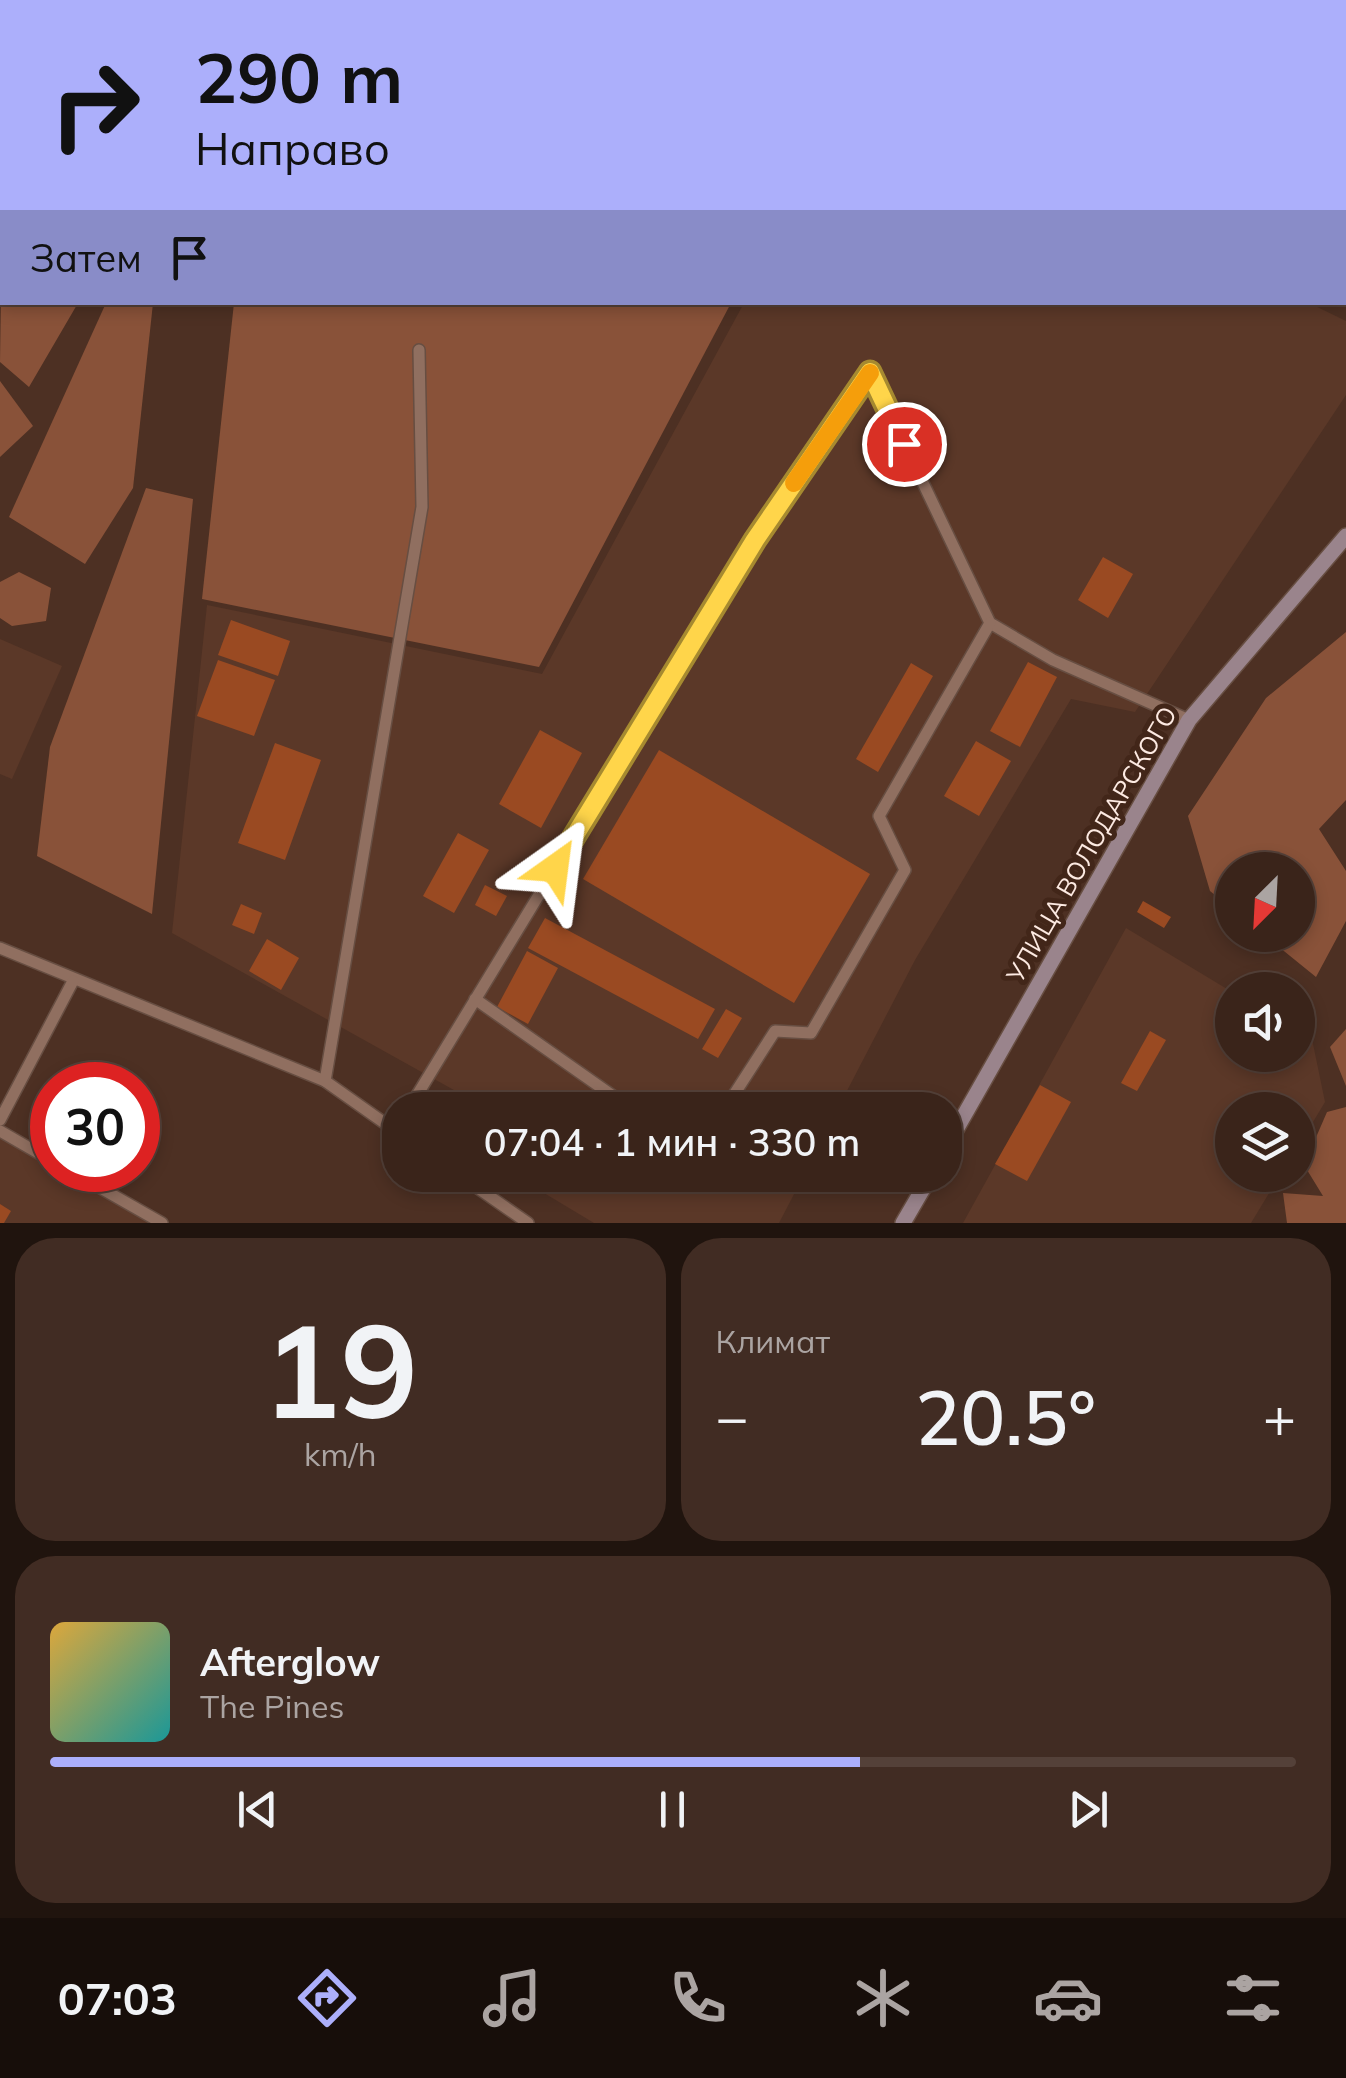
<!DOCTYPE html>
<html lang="ru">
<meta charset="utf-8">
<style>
:root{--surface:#3a241a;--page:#412c23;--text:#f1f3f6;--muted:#aba4a2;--line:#544139;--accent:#acaffb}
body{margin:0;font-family:Mulish,sans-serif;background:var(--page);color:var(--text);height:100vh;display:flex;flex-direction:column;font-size:38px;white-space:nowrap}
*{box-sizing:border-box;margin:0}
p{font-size:32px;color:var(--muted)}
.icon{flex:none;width:55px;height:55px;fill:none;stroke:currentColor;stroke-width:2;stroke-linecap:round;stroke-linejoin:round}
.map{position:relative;height:1223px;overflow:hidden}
.panel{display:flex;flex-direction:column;gap:15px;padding:15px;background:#20140e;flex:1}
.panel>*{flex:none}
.hud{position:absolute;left:0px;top:0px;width:1348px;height:305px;box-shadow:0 5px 15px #0003,0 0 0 2px var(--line);background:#acaffb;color:#111;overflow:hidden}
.needle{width:65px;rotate:204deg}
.fabs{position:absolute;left:1215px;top:852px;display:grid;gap:20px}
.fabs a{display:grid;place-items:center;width:100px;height:100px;border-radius:50%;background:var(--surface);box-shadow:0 5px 15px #0003,0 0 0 2px var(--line);font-size:50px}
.speed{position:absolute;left:30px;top:1062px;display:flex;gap:20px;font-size:50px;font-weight:700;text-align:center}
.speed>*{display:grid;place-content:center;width:130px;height:130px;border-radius:50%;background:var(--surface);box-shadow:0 5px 15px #0003,0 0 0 2px var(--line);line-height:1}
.speed .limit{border:15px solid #d22;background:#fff;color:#111}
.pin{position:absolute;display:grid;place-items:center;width:85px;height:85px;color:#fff;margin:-42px;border:5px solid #fff;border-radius:50%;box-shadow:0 2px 10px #0007}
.me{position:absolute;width:110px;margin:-55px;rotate:31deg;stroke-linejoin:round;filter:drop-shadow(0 0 8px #0008)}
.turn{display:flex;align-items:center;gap:35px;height:210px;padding:0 30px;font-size:45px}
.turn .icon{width:130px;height:130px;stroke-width:2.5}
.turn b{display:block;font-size:70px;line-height:85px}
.then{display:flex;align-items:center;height:95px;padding:0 30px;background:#0003;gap:20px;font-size:38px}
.big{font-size:75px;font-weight:600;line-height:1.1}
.panel .widget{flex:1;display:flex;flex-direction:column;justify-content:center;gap:15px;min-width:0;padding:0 35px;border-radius:40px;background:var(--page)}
.panel .dial{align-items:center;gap:0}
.dial b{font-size:130px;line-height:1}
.song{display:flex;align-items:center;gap:30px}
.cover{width:120px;height:120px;border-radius:15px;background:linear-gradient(135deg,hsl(40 70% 55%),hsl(180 70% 35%))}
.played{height:10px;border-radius:5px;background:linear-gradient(90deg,var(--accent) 65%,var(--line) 65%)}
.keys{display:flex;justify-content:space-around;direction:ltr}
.heat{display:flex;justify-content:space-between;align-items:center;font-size:55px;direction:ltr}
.panel .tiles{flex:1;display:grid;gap:15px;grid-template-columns:1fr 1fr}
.widget:last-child{grid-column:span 2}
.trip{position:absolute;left:382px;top:1092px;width:580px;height:100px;border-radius:40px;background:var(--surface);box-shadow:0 5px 15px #0003,0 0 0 2px var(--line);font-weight:600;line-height:100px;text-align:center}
.dock{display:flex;height:160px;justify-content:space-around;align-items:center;background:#170e0a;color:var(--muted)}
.dock .icon{width:70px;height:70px}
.dock .on{color:var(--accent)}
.dock b{font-size:45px;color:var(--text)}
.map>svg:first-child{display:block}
.built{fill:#5b3828}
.green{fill:#895239}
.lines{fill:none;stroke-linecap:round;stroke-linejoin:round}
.stream{stroke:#7171c0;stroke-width:4}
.building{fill:#9a4a22}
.street-casing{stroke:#674e42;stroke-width:14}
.secondary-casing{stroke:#674e42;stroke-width:18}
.street{stroke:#906f60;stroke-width:11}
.secondary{stroke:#9a848c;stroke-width:15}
.route-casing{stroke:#a68a30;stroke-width:25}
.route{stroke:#ffd54a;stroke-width:18}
.slow{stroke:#f59e0b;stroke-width:18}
.labels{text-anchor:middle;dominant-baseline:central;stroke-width:10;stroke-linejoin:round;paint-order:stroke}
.street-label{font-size:25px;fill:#fdeae2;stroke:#422619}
</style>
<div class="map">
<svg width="1346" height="1223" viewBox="0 0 1346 1223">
<rect width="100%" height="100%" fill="#4d3023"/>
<g class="built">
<polygon points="1307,302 1346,321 1346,395 1135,712 1071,699 915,960 837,1110 476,1110 479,1104 172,933 207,605 542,674 744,303"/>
<polygon points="0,639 62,666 12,779 0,774"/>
<polygon points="1126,928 1232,992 1232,1055 1298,1055 1298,1031 1312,1039 1325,1102 1298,1147 1298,1110 1232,1110 1232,1175 1280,1175 1251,1223 963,1223"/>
<polygon points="0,1131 52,1161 52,1170 68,1170 161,1223 0,1223"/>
<polygon points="514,1175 804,1175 779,1223 594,1223"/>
</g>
<g class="green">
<polygon points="281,0 464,0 276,2"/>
<polygon points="662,0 903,0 922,2 653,2"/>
<polygon points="0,1 2,3 0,199"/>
<polygon points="2,226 2,302 78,303 29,387 0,362"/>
<polygon points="106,303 153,303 133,488 85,564 9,517"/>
<polygon points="234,303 731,303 539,667 202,599"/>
<polygon points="0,381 33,426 0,457"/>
<polygon points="146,488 193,499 152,914 37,856 50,747"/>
<polygon points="19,572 51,588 46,621 12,626 0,618 0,582"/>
<polygon points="1346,632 1346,800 1319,829 1346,871 1346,921 1316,977 1264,935 1298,935 1298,870 1232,870 1232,909 1210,891 1188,816 1266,698"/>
<polygon points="1346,1029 1346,1086 1330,1047"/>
<polygon points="1346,1107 1346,1223 1287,1223 1283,1193 1323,1196 1304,1165 1327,1112"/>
</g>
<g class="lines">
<g class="stream">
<polyline points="45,0 61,2"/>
<polyline points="1340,0 1343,2"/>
<polyline points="188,2 196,0"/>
<polyline points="804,2 804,0"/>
<polyline points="1345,5 1346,6"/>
</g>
</g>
<g class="building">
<polygon points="1103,557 1133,574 1108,618 1078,600"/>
<polygon points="231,620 290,641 278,676 218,655"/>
<polygon points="218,660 275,680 254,736 197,716"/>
<polygon points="1028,662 1057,677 1020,747 990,731"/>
<polygon points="911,663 933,676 878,772 856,759"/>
<polygon points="540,730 582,753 541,828 499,804"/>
<polygon points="976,741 1011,761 979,816 944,796"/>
<polygon points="275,743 321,760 285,860 238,843"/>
<polygon points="659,750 870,874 794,1003 583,879"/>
<polygon points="458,833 489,850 454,913 423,896"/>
<polygon points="485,885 507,896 496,916 475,905"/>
<polygon points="1143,901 1171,917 1164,928 1137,912"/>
<polygon points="241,904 262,913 254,934 232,925"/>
<polygon points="545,918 715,1009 698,1039 528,948"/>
<polygon points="267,939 299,958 281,990 249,971"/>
<polygon points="527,951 558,968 528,1024 497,1007"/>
<polygon points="726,1009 742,1018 718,1058 702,1049"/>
<polygon points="1150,1031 1166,1040 1137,1091 1121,1083"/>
<polygon points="1040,1085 1071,1102 1027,1181 995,1164"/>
<polygon points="0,1204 11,1211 4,1223 0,1223"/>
</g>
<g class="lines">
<g class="street-casing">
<g id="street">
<polyline points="0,948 325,1081 400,1134"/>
<polyline points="475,999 633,1110"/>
<polyline points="325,1081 422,507 419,350"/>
<polyline points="408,1110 755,540 870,372 990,623 1053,660 1189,720"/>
<polyline points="724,1110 775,1031 811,1033 905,870 879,816 990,623"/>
<polyline points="0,1120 73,981"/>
<polyline points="0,1131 52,1161"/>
<polyline points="69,1170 162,1223"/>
<polyline points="459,1175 528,1223"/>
</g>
</g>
<g class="secondary-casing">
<g id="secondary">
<polyline points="945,1149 1189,720 1346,536"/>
<polyline points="903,1223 931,1175"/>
</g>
</g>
<use href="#street" class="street"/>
<use href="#secondary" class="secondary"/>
</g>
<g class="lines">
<g class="route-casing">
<polyline id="route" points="555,868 755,540 870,372 904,444"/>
</g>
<use href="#route" class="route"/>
<polyline class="slow" points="794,483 870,373"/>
</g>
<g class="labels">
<g class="street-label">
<text transform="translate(1091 844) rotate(-60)">УЛИЦА ВОЛОДАРСКОГО</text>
</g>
</g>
</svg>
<div class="fabs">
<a><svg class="needle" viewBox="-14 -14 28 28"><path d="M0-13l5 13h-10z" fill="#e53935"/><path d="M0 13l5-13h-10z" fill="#aba4a2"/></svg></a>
<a><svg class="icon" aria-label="sound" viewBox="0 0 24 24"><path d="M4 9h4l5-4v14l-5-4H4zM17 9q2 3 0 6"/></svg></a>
<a><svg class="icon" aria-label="layers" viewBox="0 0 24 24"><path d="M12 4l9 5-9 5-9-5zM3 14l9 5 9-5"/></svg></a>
</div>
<div class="speed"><div class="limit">30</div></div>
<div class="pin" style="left:904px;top:444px;background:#d93025"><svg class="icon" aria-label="arrive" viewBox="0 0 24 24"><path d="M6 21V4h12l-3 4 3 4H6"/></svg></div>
<svg class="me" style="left:555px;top:868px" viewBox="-20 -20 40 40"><path d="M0-17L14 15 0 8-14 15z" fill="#ffd54a" stroke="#fff" stroke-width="4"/></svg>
<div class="trip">07:04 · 1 мин · 330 m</div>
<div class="hud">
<div class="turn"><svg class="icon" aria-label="right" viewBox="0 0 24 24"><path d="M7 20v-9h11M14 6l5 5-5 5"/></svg><div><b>290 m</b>Направо</div></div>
<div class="then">Затем<svg class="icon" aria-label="arrive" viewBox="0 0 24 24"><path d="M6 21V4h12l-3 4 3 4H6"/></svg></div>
</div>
</div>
<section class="panel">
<div class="tiles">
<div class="widget dial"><b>19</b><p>km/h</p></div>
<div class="widget"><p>Климат</p>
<div class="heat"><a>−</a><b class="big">20.5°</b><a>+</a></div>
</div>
<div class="widget">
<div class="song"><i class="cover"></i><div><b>Afterglow</b><p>The Pines</p></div></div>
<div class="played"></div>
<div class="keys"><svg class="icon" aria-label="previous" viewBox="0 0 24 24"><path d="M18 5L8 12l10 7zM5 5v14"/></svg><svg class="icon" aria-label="pause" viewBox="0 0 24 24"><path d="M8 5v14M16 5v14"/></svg><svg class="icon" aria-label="next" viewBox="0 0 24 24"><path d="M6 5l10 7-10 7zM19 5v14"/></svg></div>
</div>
</div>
</section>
<nav class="dock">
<b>07:03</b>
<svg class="icon on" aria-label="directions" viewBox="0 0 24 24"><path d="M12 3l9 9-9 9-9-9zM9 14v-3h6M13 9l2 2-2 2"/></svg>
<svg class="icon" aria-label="music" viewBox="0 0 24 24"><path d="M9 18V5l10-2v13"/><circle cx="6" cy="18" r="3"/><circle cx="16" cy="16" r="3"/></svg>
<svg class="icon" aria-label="phone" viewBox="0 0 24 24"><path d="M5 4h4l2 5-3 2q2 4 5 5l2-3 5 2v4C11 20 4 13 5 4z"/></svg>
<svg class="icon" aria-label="climate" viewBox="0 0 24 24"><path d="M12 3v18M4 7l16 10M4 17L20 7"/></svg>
<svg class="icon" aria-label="car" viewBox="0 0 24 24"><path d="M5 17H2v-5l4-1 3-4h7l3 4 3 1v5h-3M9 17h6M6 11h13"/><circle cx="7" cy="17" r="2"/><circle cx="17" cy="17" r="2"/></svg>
<svg class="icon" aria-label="filters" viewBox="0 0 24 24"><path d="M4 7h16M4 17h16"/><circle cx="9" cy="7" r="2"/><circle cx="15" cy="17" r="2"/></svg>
</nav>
